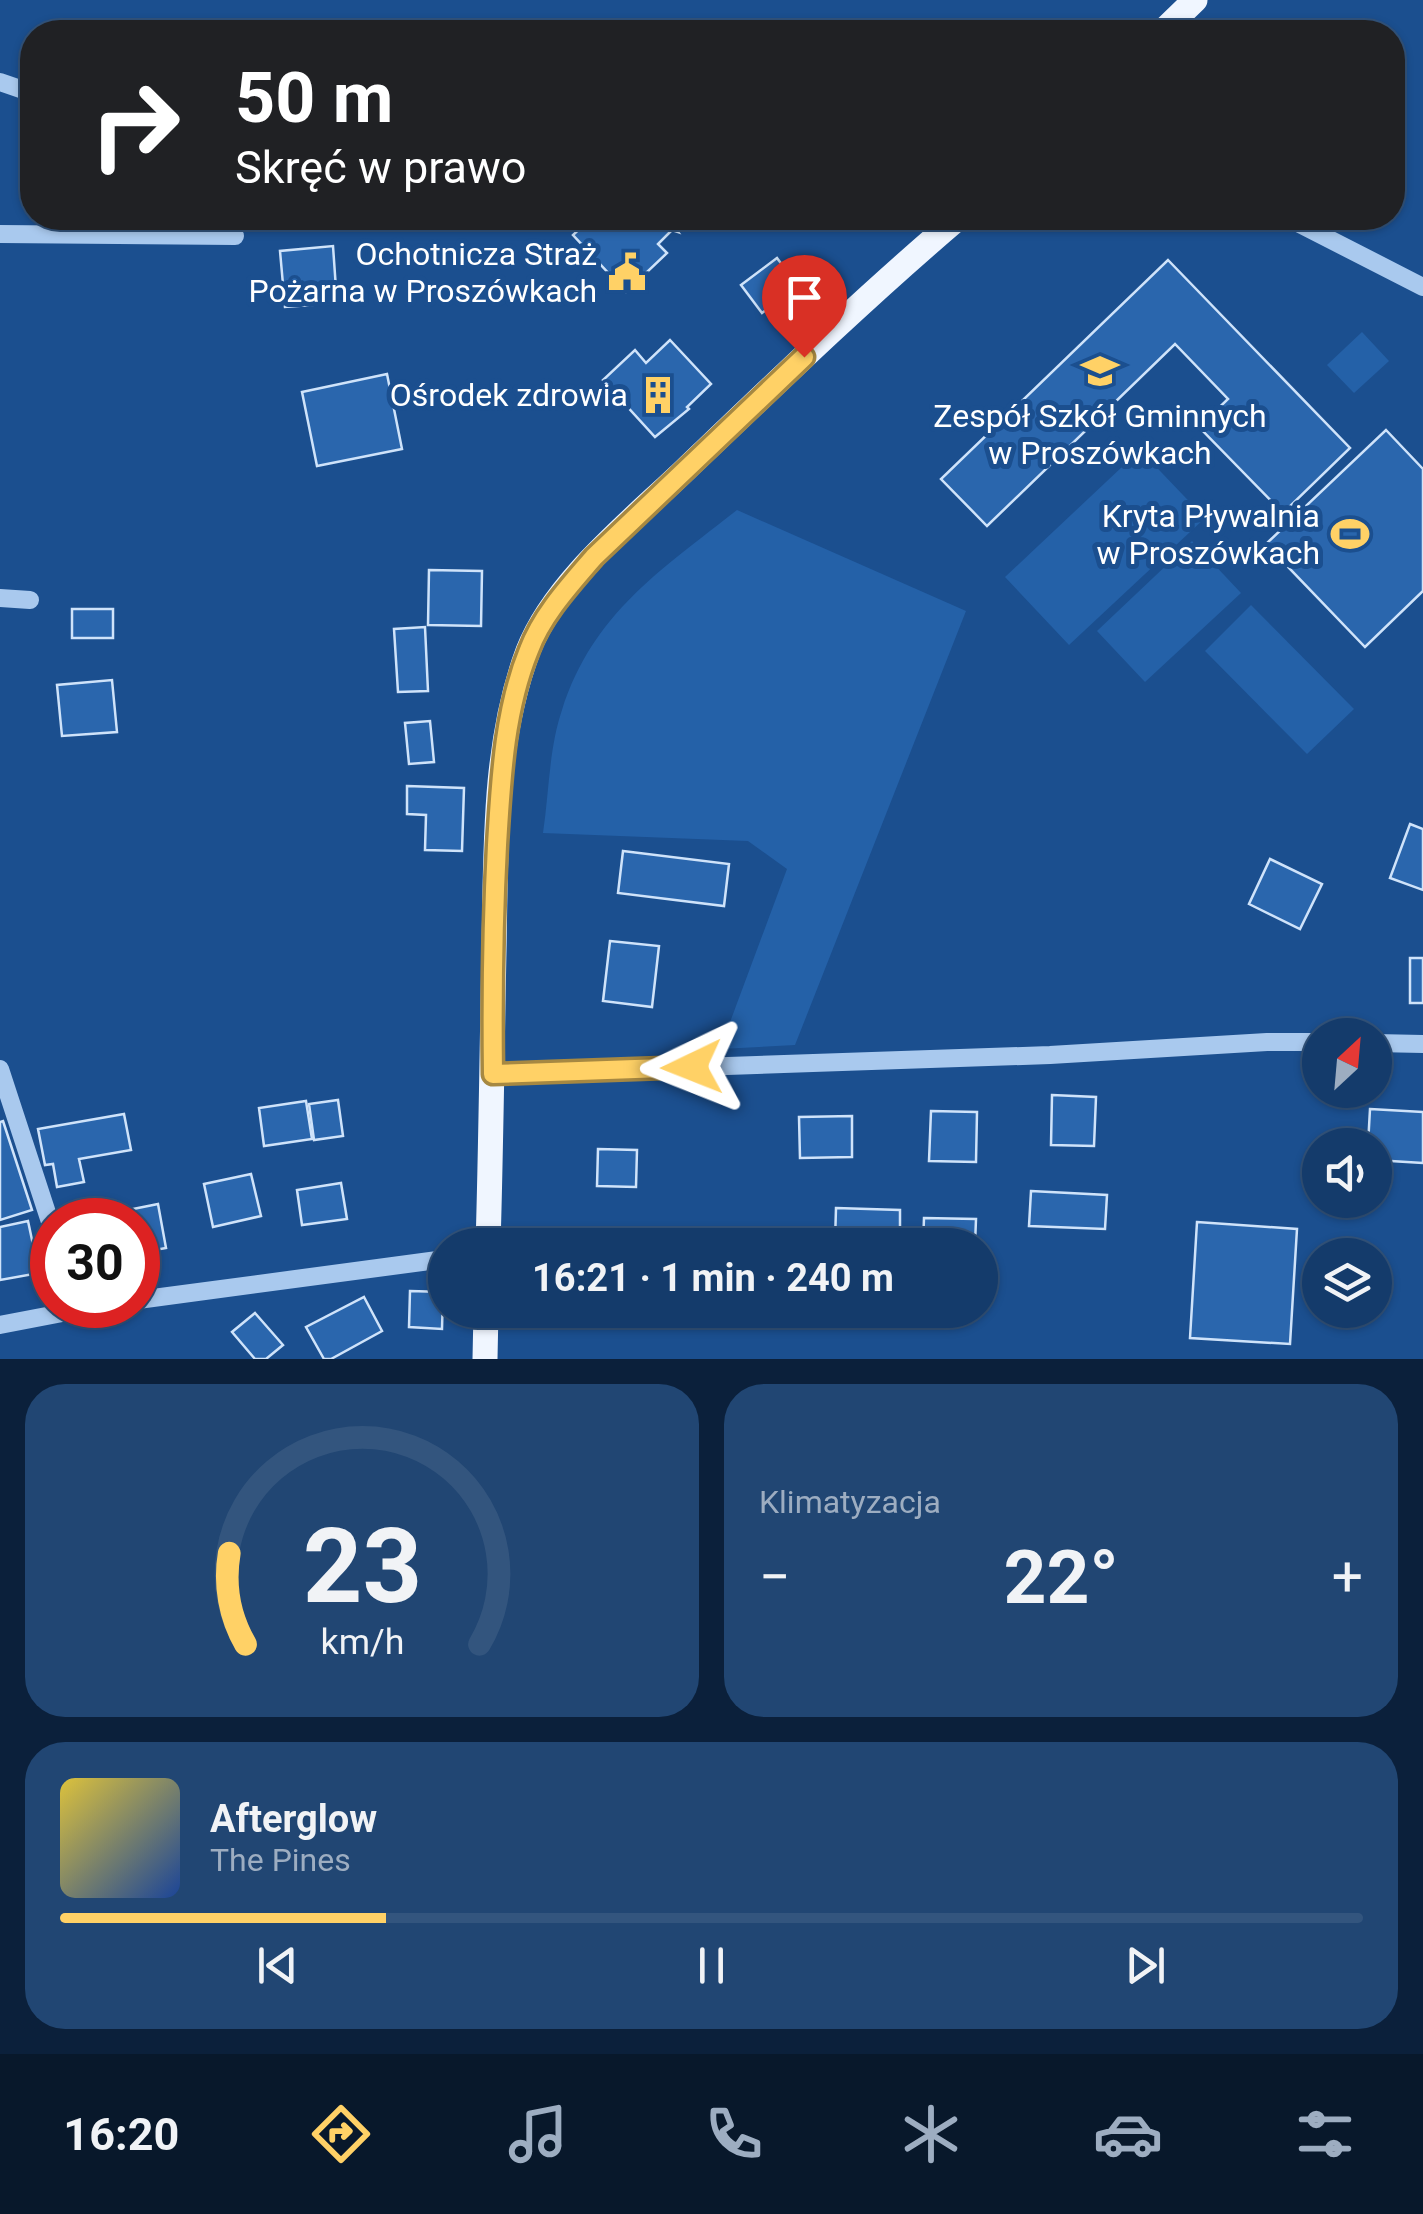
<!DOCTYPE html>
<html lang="pl">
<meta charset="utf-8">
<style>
:root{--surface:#143b6b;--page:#214673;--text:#f1f3f6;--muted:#9dadc1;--line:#33557e;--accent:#ffd166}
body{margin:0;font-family:Roboto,sans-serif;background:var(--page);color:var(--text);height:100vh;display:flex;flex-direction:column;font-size:38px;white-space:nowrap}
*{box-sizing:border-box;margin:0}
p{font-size:32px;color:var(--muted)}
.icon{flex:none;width:55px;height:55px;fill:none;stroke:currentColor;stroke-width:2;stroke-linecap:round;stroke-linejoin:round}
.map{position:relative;height:1359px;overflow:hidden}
.details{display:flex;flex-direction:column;gap:25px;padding:25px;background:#0b203b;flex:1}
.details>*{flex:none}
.guide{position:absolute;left:20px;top:20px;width:1385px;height:210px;border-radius:40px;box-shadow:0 2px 8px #0004,0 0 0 2px var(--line);background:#202124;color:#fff;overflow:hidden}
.needle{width:65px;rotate:26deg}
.tools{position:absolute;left:1302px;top:1018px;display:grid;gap:20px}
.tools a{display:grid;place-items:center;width:90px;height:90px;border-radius:50%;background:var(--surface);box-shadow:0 2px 8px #0004,0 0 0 2px var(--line);font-size:50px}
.speed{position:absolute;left:30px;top:1198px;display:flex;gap:20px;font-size:50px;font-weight:700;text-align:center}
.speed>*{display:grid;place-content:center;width:130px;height:130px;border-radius:50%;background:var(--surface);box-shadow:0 2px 8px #0004,0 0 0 2px var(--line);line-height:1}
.speed .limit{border:15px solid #d22;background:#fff;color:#111}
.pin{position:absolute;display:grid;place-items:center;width:85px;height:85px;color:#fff;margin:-102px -42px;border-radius:50% 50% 50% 0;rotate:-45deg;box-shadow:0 0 10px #0007}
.pin .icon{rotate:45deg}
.me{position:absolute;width:110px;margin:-55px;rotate:268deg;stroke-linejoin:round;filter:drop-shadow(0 0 8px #0008)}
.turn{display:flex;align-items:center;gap:35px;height:210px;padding:0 50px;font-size:45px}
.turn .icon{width:130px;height:130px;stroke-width:2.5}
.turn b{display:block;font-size:70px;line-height:85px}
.big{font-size:75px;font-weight:700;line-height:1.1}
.details .widget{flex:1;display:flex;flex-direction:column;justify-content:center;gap:15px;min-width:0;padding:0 35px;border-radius:40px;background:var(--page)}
.details .dial{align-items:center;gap:0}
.dial svg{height:260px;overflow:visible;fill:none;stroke:var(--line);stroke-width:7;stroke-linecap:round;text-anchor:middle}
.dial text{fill:var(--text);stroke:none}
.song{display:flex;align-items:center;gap:30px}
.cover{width:120px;height:120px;border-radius:15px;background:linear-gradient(135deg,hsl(50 70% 55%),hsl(220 70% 35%))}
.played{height:10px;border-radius:5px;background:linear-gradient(90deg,var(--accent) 25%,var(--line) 25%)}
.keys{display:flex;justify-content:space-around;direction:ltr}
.heat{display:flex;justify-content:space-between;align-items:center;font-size:55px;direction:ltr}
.details .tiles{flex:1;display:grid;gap:25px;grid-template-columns:1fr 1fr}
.widget:last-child{grid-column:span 2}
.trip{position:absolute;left:428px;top:1228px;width:570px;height:100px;border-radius:50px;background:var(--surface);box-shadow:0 2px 8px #0004,0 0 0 2px var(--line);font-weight:700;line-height:100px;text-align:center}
.menu{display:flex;height:160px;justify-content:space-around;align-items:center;background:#08182b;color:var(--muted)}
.menu .icon{width:70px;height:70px}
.menu .selected{color:var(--accent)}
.menu b{font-size:45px;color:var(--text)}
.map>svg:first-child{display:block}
.green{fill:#2461a8}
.building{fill:#2a66ad;stroke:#cfe3fa;stroke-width:2.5}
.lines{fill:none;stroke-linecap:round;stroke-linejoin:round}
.minor{stroke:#a9c9ee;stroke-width:18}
.major{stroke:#f0f6ff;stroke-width:25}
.route-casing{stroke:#a68842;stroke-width:25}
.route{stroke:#ffd166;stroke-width:18}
.labels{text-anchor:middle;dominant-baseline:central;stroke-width:10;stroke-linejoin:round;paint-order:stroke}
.poi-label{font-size:32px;fill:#fff;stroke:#1b4f8f;text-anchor:end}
</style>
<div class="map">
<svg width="1423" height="1359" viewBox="0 0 1423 1359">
<rect width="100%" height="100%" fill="#1b4f8f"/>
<g class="green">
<polygon points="1362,332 1389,361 1354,393 1327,365"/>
<polygon points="1140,450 1205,518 1069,645 1005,577"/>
<path d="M737,510l229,101 -171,434 -75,4 67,-180 -39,-28 -205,-8c6,-40 6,-85 19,-123 31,-97 99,-140 175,-200z"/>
<polygon points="1192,541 1241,593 1145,682 1097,631"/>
<polygon points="1251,605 1354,709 1307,754 1205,651"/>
</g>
<g class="building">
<polygon points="591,218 685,218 675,228 678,232 672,230 658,244 667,253 626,292 573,235"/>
<polygon points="333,246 337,303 285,307 280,251"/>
<polygon points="777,258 798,286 762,313 741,285"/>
<polygon points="1168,260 1350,448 1283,513 1199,427 1228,399 1175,344 987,526 941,479"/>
<polygon points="670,340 711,384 687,407 689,409 655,437 603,380 635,350 646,363"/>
<polygon points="387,374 402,449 317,466 302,392"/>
<polygon points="1386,430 1423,469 1423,591 1365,647 1266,544"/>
<polygon points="429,570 482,571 481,626 428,625"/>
<rect x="72" y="609" width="41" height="29"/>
<polygon points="425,627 428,691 398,692 394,629"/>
<polygon points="112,680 117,732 62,736 57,685"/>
<polygon points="430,721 434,762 409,764 405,723"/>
<polygon points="407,786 464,788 462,851 425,850 426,815 407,814"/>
<polygon points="1410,824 1423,829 1423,890 1390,878"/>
<polygon points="623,851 729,864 724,906 618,893"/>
<polygon points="1270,859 1322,884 1300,929 1249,904"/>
<polygon points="610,941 659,946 652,1007 603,1001"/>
<rect x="1410" y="958" width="13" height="45"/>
<polygon points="1052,1095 1096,1097 1094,1146 1051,1145"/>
<polygon points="338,1100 343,1136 314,1140 309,1104"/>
<polygon points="306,1101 312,1139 264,1146 259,1108"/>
<polygon points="1370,1109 1423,1112 1423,1163 1375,1160 1375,1145 1368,1145"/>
<polygon points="931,1111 977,1112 976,1162 929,1161"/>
<polygon points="124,1114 131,1150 79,1159 84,1182 57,1187 53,1164 45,1165 38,1129"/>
<polygon points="852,1116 852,1157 800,1158 799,1117"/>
<polygon points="3,1121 32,1210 0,1220 0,1122"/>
<polygon points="598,1149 637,1150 636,1187 597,1186"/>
<polygon points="251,1174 261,1216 213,1227 204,1184"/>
<polygon points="341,1183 347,1219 302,1225 297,1190"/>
<polygon points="1031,1191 1107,1195 1105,1229 1029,1226"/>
<polygon points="158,1204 166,1248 138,1253 138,1220 109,1220 108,1214"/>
<polygon points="836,1208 900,1210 900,1243 835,1242"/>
<polygon points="924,1218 976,1219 975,1245 923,1245"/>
<polygon points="28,1221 39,1273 0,1280 0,1227"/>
<polygon points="1197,1222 1297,1229 1290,1344 1190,1338"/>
<polygon points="410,1291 443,1292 442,1329 409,1327"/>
<polygon points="364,1297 382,1331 331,1359 324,1359 306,1327"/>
<polygon points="255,1313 283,1345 266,1359 255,1359 232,1332"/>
</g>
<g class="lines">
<g class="minor">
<polyline points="0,82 32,93"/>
<polyline points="1288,218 1423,287"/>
<polyline points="0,234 235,236"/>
<polyline points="0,598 30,600"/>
<polyline points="1375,1043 1423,1044"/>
<polyline points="0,1069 52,1228"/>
<polyline points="493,1074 1050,1055 1267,1042 1320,1042"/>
<polyline points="138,1300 445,1259"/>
<polyline points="0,1325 104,1305"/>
</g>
<g class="major">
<polyline points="1162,32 1195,0"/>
<path d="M488,1245c3,-98 4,-197 6,-295 2,-98 -1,-206 34,-299 27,-70 105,-131 158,-182 89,-85 178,-171 272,-251"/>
<polyline points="485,1359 486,1310"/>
</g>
</g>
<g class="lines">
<g class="route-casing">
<path id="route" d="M692,1067l-199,7c-1,-76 0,-153 4,-229 4,-65 7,-134 32,-195 13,-35 41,-65 65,-93l210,-200"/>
</g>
<use href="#route" class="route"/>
</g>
<defs>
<g id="civic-bare" transform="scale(3)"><path d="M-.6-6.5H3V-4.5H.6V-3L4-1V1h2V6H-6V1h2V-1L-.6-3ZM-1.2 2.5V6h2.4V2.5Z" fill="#ffd166" stroke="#1b4f8f" stroke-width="2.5" paint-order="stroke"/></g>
<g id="school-bare" transform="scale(3)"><path d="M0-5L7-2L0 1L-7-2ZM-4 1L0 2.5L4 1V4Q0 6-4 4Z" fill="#ffd166" stroke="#1b4f8f" stroke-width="2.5" paint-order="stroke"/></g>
<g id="building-bare" transform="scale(3)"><path d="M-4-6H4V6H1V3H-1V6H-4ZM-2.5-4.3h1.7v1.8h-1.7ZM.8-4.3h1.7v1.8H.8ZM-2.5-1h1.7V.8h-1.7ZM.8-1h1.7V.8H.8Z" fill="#ffd166" stroke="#1b4f8f" stroke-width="2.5" paint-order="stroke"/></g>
<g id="stadium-bare" transform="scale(3)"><path d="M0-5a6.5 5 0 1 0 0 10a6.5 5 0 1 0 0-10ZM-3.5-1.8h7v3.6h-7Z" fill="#ffd166" stroke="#1b4f8f" stroke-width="2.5" paint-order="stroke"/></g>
</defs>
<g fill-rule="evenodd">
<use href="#civic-bare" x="627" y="272"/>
<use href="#school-bare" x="1100" y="371"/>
<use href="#building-bare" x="658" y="395"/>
<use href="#stadium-bare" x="1350" y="534"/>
</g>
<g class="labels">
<g class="poi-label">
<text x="597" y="254">Ochotnicza Straż<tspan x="597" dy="37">Pożarna w Proszówkach</tspan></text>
<text x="628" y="395">Ośrodek zdrowia</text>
<text x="1100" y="416" text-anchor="middle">Zespół Szkół Gminnych<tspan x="1100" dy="37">w Proszówkach</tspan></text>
<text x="1320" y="516">Kryta Pływalnia<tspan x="1320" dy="37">w Proszówkach</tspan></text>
</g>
</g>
</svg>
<div class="tools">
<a><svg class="needle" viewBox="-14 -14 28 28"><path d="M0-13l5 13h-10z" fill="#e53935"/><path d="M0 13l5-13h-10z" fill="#9dadc1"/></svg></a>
<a><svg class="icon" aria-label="sound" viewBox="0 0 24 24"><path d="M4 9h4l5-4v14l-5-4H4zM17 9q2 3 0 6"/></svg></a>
<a><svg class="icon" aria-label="layers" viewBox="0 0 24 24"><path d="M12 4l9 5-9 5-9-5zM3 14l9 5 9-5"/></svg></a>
</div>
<div class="speed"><div class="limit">30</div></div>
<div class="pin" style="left:804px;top:357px;background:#d93025"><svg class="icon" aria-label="arrive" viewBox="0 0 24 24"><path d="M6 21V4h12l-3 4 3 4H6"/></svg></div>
<svg class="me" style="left:692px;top:1067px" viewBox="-20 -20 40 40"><path d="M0-17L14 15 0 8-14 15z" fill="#ffd166" stroke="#fff" stroke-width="4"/></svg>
<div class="trip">16:21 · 1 min · 240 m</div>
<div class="guide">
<div class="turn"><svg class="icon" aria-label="right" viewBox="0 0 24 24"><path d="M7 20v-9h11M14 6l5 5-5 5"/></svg><div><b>50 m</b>Skręć w prawo</div></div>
</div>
</div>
<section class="details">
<div class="tiles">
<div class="widget dial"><svg viewBox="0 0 100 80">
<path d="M14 69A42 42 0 1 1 86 69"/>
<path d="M14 69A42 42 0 0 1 9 41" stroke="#ffd166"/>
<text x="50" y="56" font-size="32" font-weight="700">23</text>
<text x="50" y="72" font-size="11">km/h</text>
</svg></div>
<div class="widget"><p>Klimatyzacja</p>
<div class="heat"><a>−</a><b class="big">22°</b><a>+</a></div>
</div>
<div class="widget">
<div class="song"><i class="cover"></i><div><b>Afterglow</b><p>The Pines</p></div></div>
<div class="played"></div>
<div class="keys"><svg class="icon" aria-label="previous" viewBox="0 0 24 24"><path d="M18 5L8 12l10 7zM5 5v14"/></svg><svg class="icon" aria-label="pause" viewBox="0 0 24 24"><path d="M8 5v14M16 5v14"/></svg><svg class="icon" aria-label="next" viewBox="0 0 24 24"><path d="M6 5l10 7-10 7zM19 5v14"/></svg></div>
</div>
</div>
</section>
<nav class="menu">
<b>16:20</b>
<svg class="icon selected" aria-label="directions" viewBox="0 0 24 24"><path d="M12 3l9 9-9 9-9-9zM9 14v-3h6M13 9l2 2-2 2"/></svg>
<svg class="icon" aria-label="music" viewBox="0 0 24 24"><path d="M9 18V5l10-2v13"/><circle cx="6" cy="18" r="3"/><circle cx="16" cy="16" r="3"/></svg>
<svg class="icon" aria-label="phone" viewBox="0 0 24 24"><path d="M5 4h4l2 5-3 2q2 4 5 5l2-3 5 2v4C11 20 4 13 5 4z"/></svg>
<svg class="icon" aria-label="climate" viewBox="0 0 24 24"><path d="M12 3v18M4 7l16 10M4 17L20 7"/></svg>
<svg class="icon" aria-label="car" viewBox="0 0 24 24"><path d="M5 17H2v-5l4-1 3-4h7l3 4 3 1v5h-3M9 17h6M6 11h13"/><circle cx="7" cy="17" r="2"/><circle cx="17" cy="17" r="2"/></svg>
<svg class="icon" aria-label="filters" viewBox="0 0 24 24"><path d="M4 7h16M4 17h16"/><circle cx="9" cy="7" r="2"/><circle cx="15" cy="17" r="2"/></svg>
</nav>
